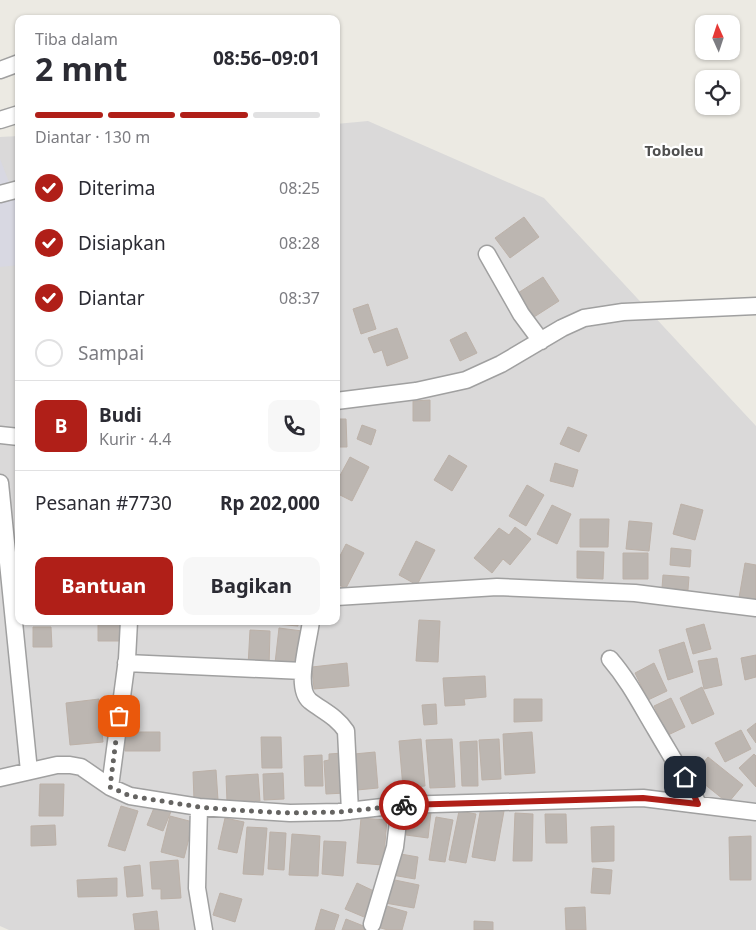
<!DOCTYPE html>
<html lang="id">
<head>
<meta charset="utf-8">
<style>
  body { margin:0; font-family:"Noto Sans",sans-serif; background:#f7f7f7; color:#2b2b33; height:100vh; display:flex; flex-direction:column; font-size:19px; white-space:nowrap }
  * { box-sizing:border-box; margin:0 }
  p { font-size:16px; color:#7c7c81 }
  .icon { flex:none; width:28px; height:28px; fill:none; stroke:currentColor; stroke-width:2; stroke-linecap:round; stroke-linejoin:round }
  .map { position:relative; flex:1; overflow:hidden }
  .sheet { position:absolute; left:15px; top:15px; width:325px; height:610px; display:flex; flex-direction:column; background:#fff; border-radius:10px; box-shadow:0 1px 4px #0004 }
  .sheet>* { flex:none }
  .needle { width:32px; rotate:357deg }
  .buttons { position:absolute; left:695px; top:15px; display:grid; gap:10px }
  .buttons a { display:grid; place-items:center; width:45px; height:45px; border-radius:10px; background:#fff; box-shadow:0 1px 4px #0004; font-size:25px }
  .pin { position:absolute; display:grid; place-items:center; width:42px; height:42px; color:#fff; margin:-21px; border-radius:10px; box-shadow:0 2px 8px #0006 }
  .courier { position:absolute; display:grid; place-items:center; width:50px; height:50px; margin:-25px; border:4px solid #b01f18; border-radius:50%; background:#fff; color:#222; box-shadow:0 1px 6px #0007 }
  .head em { font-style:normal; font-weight:700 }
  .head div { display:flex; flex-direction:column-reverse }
  .head { display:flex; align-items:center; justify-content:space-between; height:85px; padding:0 20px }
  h1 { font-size:32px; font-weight:700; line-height:38px }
  .bar { display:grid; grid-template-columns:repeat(4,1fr); gap:8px 5px; align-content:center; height:60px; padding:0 20px }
  .bar i { height:6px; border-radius:4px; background:#e1e1e2 }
  .bar .active { background:#b01f18 }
  .bar p { grid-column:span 4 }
  .line { display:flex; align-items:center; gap:12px; padding:0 20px; border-top:1px solid #e1e1e2 }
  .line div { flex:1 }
  .round { display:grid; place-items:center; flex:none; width:52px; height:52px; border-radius:10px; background:#f7f7f7 }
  ol { padding:0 20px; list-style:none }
  li { display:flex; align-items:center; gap:15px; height:55px }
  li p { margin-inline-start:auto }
  li .icon { padding:5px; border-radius:50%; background:#b01f18; color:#fff; stroke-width:4 }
  li:last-child { color:#7c7c81 }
  li i { width:28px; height:28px; border:2px solid #e1e1e2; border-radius:50% }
  .button { display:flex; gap:10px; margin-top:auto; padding:10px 20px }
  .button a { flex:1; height:58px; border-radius:10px; background:#b01f18; color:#fff; font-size:20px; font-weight:700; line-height:58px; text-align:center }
  .button a+a { background:#f7f7f7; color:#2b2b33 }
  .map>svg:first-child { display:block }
</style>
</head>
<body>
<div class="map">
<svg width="756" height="930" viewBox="0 0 756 930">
  <rect width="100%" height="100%" fill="#eceae3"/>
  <path fill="#dad9d9" d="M368,121L544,198L756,426V930H9L0,926V137L19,136V621H336V124Z"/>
  <path fill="#d8d8e2" d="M0,159L19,208V265L0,267Z"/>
  <path fill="#bcb6b1" stroke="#bcb1a8" d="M524,217L539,237L510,258L495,238Z
    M543,277L559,301L534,317L518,293Z
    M368,304L376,329L361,334L353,309Z
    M397,328L408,358L387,366L382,350L374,353L368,338Z
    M466,332L477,353L460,361L450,340Z
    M430,400V421H413V401Z
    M336,419H346L347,447H336Z
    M362,425L376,430L371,445L357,439Z
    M568,427L587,435L579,452L560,444Z
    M449,455L467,466L452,491L434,480Z
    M350,457L369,467L352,501L336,493V483Z
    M555,463L578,470L573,487L550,481Z
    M527,485L544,495L526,526L509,516Z
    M681,504L703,510L695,540L673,534Z
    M552,505L571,514L557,544L537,534Z
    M580,519H609L608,547H580Z
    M629,521L652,523L649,551L626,549Z
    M515,527L531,539L510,565L503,559L492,573L474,558L499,528L509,535Z
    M416,541L435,550L417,585L399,575Z
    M346,544L364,553L346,588L336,584V564Z
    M671,548L691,550L690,567L670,565Z
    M577,551L604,552L603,579L577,578Z
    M623,553H648V579H623Z
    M745,563L756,565V601L739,598Z
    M663,575L689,577L688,590L662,588Z
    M419,620L440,621L438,662L416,661Z
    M276,621H298V626L276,624Z
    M98,622H121V641H98Z
    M704,624L711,649L693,654L686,629Z
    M33,627H51L52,647H33Z
    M279,628L302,631L298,665L275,663Z
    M250,630L270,631L269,667L248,666Z
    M684,642L693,672L668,680L659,650Z
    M756,655V677L745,680L741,658Z
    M717,658L722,685L704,689L698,661Z
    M347,663L349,686L314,689L312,667Z
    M654,663L667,691L648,700L635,673Z
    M485,676L486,697L464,699L465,705L445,706L443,678Z
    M702,687L714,714L692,724L680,698Z
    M671,698L685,727L668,735L654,706Z
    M99,699L103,742L70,745L66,703Z
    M514,699H542V721L514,722Z
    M436,704L437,724L424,725L422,705Z
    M756,723V743L747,730Z
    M741,730L751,749L725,762L715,743Z
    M125,732H160V751H125Z
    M532,732L535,773L505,775L503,734Z
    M261,737H281L282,768H262Z
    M421,739L425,786L403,788L399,741Z
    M452,739L455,787L430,788L426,740Z
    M499,739L501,779L482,780L479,740Z
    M477,741L478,786H462L460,742Z
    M375,752L378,788L357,790L354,754Z
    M343,753L346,793L326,794L324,761L329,760V754Z
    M754,754L756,756V787L739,768Z
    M322,755L323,786H305L304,756Z
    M708,757L743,785L728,803L693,775Z
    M216,770L218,800L194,801L193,772Z
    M283,773L284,799L264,800L263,774Z
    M258,774L260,801L227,802L226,776Z
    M40,784H64L63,816H39Z
    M156,803L172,809L163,831L147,825Z
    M121,806L138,811L125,851L108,846Z
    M481,807L504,811L495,861L472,857Z
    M408,810L431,812L428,838L406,835Z
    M459,811L476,814L466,863L449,860Z
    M515,813L533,814L532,861H513Z
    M545,814H566L567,843H546Z
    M170,816L193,822L184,858L161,852Z
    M436,817L453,820L445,862L429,860Z
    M225,818L244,822L237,853L218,849Z
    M361,818L387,820L383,865L357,863Z
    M55,825L56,845L31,846V826Z
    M614,826V861L592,862L591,827Z
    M247,827L267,828L263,875L243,874Z
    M270,832L286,833L284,870L268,869Z
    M292,834L320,836L318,876L289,875Z
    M751,836V880H730L729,837Z
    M324,841L346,842L343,876L322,874Z
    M395,853L418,857L415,879L392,875Z
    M178,860L181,898L161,899V889H152L150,862Z
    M140,865L143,896L127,897L124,867Z
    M593,868L612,870L610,894L591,893Z
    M117,878V896L78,897L77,880Z
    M390,879L419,885L414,908L385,903Z
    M357,883L376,892L364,917L345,909Z
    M220,893L242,899L235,922L213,915Z
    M383,905L407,912L402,930H388L377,927Z
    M585,907L586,930H566L565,908Z
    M321,909L339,915L334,930H315Z
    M157,911L159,930H135L133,914Z
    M346,919L366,927L364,930H342Z
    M474,921L493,922V930H474Z"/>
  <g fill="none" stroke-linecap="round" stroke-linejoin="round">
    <defs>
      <path id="minor" d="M0,70L19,63
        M0,120L19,114
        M0,194L19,189
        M487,254L521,314L541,341
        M336,401L416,391L466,380L501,364L562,328L584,318L623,312L756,306
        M0,435L19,437
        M0,483L29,771
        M336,597L497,587L635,593L756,608
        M311,621C309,640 294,688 310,701C323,711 337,717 346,731L350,811
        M610,659C629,681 641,705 656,730C671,756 685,777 698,804
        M126,663L303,671
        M0,778L57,765H70L81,767L110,787L130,796L199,807L290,813L339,812L400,805L643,798L756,812
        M110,787L127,659L129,621
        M199,807L197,888L204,930
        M372,924L395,847L400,805"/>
    </defs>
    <use href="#minor" stroke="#a0a0a0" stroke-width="19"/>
    <use href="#minor" stroke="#fff" stroke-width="16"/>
  </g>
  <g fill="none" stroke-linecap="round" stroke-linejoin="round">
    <path stroke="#656462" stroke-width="5" stroke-dasharray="0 9" d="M119,716L110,787L130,796L199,807L232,810L290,813L340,812L404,805"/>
    <path stroke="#b01f18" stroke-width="6" d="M404,805L643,798L698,804L685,777"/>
  </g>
  <g text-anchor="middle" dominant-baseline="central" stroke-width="4.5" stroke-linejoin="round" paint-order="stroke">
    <g font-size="15" font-weight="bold" fill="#4f4f4f" stroke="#fff">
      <text x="674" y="150">Toboleu</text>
    </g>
  </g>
</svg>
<div class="buttons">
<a><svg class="needle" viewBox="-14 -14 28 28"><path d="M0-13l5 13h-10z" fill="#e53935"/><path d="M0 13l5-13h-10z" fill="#7c7c81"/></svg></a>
<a><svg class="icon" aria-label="locate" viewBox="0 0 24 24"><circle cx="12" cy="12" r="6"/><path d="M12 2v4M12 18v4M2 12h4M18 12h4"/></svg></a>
</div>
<div class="pin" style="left:119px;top:716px;background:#ea580c"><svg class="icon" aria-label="bag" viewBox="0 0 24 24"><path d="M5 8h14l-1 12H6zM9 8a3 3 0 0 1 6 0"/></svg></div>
<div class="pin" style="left:685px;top:777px;background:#1f2937"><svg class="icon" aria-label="home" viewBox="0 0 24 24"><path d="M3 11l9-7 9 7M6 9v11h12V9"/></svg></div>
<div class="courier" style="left:404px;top:805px"><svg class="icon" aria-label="bike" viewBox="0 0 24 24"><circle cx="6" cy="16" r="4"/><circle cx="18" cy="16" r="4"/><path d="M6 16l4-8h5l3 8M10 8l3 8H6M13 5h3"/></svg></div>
<section class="sheet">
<div class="head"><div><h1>2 mnt</h1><p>Tiba dalam</p></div><em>08:56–09:01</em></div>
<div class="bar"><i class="active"></i><i class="active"></i><i class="active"></i><i></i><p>Diantar · 130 m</p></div>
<ol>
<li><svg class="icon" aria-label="check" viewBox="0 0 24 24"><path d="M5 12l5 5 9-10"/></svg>Diterima<p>08:25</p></li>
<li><svg class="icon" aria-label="check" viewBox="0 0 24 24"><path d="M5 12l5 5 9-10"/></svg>Disiapkan<p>08:28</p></li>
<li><svg class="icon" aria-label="check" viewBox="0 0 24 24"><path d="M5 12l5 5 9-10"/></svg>Diantar<p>08:37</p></li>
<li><i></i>Sampai</li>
</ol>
<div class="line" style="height:90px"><b class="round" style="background:#b01f18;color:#fff">B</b><div><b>Budi</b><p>Kurir · 4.4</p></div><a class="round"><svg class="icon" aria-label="phone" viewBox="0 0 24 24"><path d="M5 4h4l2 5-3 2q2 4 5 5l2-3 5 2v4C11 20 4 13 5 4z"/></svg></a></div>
<div class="line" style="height:65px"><div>Pesanan #7730</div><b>Rp 202,000</b></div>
<div class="button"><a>Bantuan</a><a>Bagikan</a></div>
</section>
</div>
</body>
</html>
